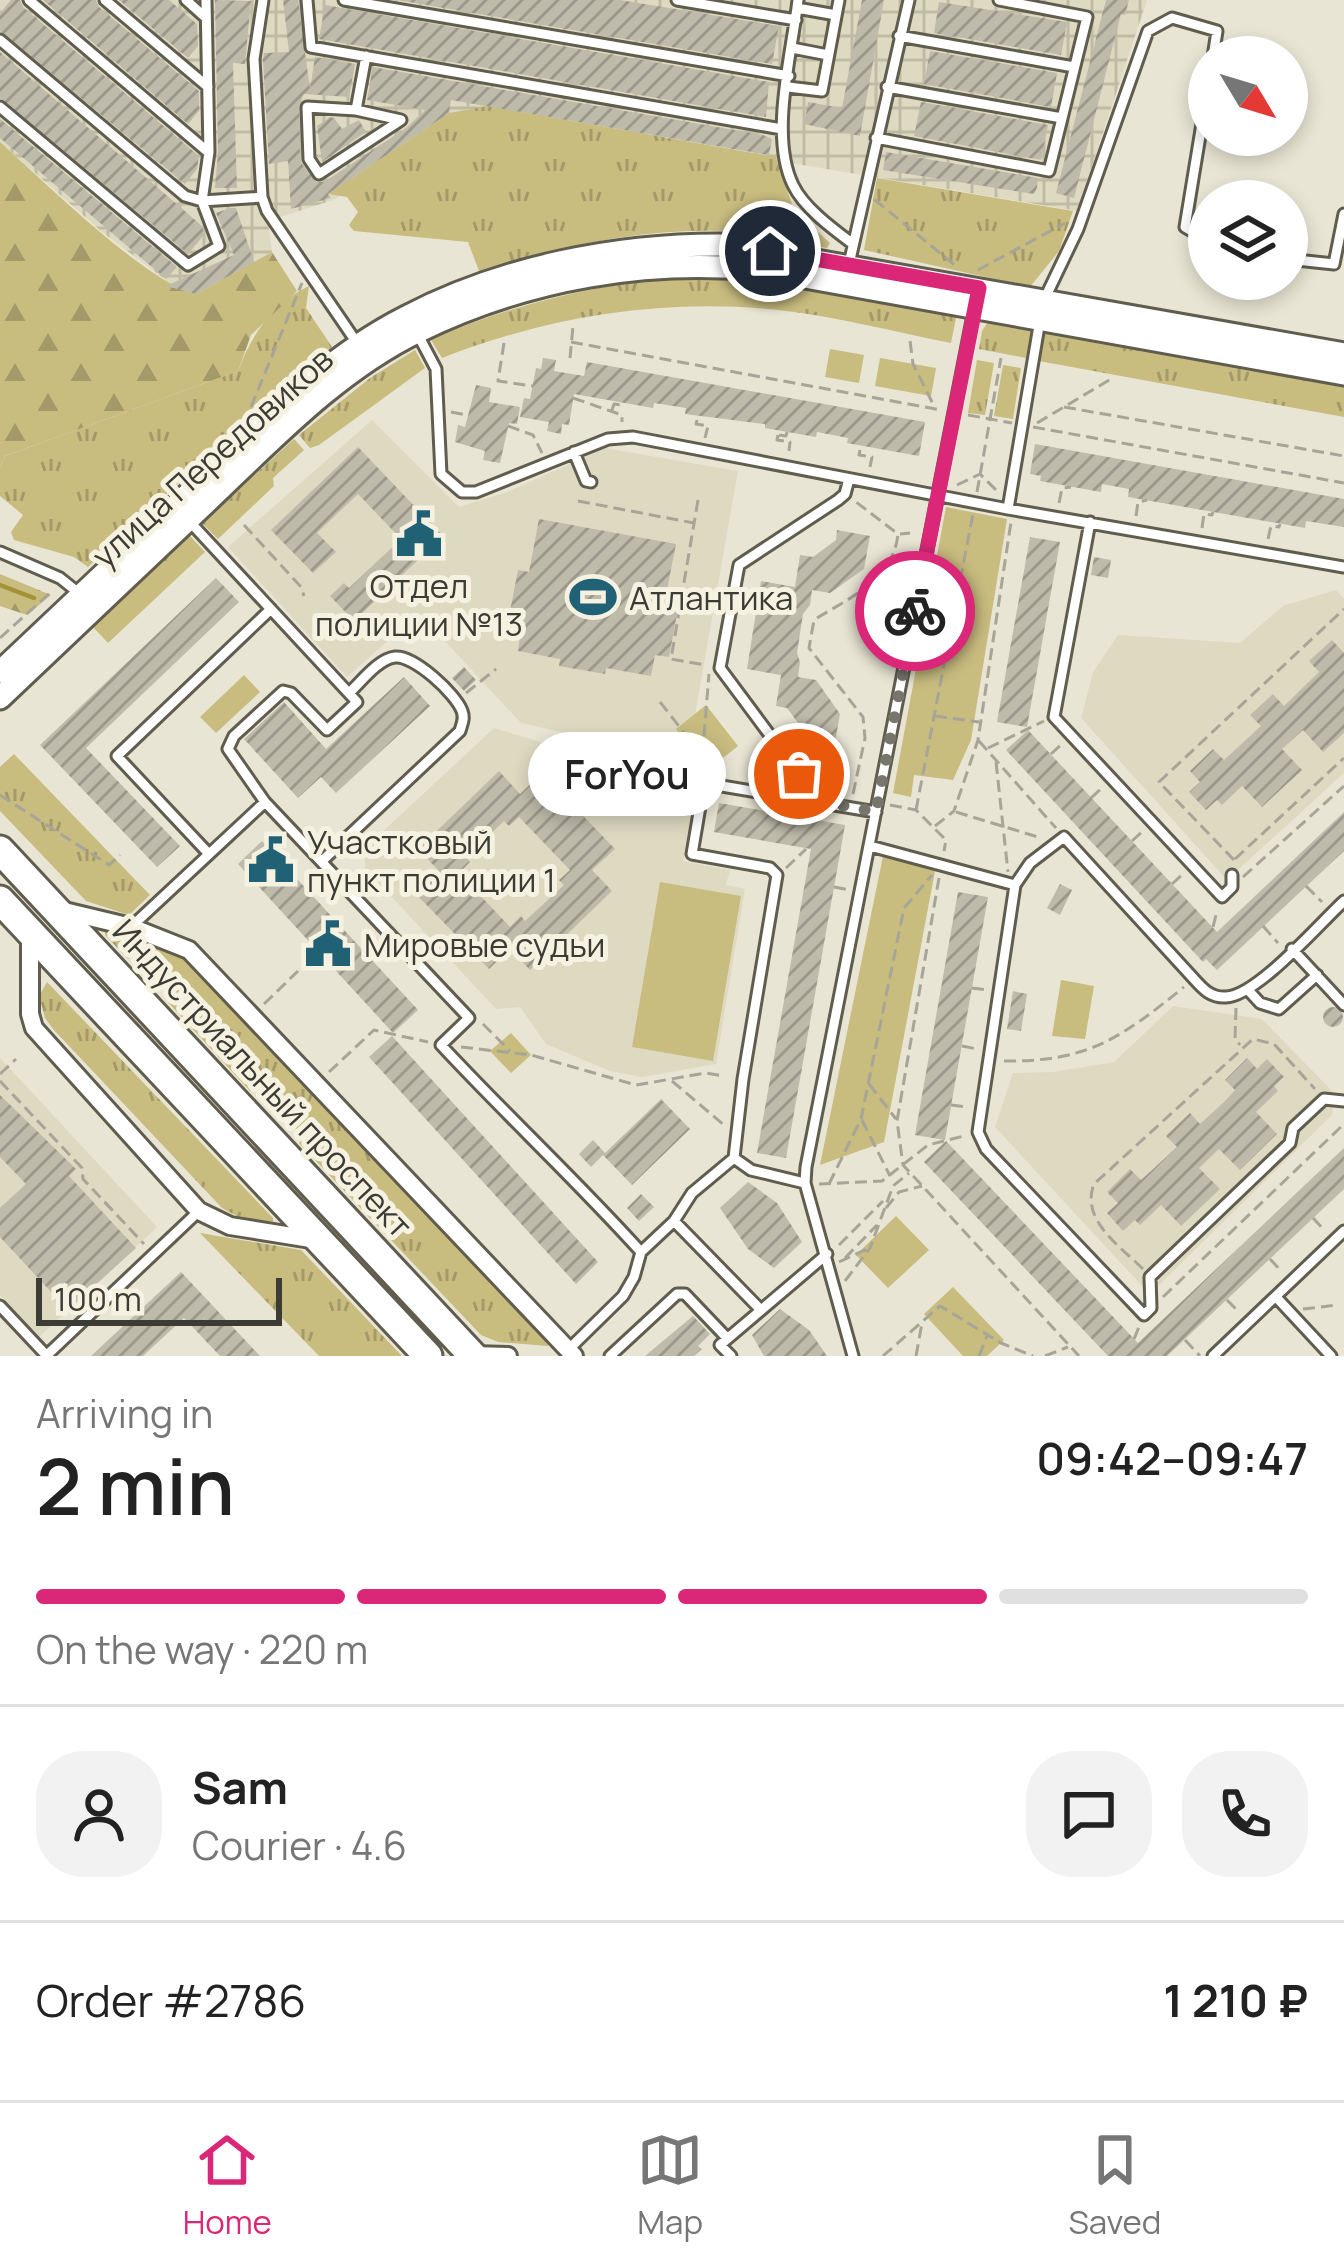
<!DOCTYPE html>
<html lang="en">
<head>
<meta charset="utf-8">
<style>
  body { margin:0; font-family:Manrope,sans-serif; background:#f2f2f2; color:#222; height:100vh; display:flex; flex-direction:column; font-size:45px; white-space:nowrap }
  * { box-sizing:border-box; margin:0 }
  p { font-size:39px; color:#767676 }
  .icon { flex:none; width:66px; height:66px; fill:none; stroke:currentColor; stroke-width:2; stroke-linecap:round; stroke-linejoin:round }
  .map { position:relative; height:1356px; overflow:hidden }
  .details { display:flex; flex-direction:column; background:#fff; flex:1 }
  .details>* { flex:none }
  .needle { width:78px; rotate:128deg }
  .fabs { position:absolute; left:1188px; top:36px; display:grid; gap:24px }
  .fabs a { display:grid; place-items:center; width:120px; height:120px; border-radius:50%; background:#fff; box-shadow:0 6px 18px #0003; font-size:60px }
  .scale { position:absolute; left:36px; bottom:30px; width:246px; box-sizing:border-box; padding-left:12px; border:6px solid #3c3b34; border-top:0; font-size:33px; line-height:42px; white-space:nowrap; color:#3c3b34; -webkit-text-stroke:9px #f5f2e1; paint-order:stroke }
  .pin { position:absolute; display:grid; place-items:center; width:102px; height:102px; color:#fff; margin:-51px; border:6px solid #fff; border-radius:50%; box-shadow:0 3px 12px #0007 }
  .courier { position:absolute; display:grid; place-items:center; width:120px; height:120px; margin:-60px; border:9px solid #db2777; border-radius:50%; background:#fff; color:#222; box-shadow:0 3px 15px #0007 }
  .bubble { position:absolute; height:84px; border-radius:42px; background:#fff; box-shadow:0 6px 18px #0003; font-size:39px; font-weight:600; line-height:84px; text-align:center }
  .head em { font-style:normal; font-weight:600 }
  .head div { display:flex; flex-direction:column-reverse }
  .head { display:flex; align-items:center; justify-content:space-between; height:204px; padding:0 36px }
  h1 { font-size:78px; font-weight:600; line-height:90px }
  .bar { display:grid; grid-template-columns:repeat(4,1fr); gap:18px 12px; align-content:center; height:144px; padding:0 36px }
  .bar i { height:15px; border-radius:9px; background:#e0e0e0 }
  .bar .active { background:#db2777 }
  .bar p { grid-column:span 4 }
  .line { display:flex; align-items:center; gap:30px; padding:0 36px; border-top:3px solid #e0e0e0 }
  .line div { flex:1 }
  .round { display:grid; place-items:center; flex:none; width:126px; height:126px; border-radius:48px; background:#f2f2f2 }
  .menu { display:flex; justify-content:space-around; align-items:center; height:168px; border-top:3px solid #e0e0e0; background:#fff; font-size:33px; color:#767676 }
  .menu a { display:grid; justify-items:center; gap:6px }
  .menu .active { color:#db2777 }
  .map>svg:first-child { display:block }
</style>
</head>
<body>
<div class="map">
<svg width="1344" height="1356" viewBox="0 0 1344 1356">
  <defs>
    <pattern id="industrial-grid" width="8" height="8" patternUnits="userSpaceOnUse" patternTransform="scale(3)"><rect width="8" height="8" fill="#dedac1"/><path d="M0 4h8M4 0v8" fill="none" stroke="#bfbca6"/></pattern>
    <pattern id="grass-tufts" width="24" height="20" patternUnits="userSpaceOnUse" patternTransform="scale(3)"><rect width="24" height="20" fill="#c8bc7f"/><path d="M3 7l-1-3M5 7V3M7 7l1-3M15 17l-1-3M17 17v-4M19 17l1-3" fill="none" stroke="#a49a69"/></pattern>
    <pattern id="forest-firs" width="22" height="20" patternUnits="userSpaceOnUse" patternTransform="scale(3)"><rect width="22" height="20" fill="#c8bc7f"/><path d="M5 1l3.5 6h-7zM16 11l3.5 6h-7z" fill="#a49a69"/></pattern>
    <pattern id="building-hatch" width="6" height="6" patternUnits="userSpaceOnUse" patternTransform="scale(3)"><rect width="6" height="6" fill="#bebbab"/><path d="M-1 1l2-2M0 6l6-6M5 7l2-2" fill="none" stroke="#9c998c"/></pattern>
  </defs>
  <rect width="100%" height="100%" fill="#e8e5d4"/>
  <path fill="#dedac1" d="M372,420L459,507L507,492L605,448L738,471L687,760L521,723L419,613L347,677L228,547Z
    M1336,590L1344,599V773L1227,880L1081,718L1093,672L1118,635L1240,643L1283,606Z
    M494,728L587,756L699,775L683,861L730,870L726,885L745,889L716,1064L642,1077L610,1071L546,1044L520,1007L496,1009L365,868V848Z
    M1173,1006L1262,1019L1335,1094L1332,1115L1156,1288H1144L995,1127L1013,1073L1053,1072L1114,1062Z
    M0,1058L157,1227L39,1337L0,1295Z"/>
  <path fill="url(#industrial-grid)" d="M0,0H1147L1077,211L468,109L404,158L333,200L268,221L272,252L196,294L179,290L102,232L0,142Z"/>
  <path fill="url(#grass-tufts)" d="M488,106L776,157L794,210L830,243L827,248C794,242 759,232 726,231C642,228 559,246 479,271L468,242L354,231L349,225L358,212L347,197L328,194L449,113Z
    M877,178L1073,211L1059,251L1030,287L864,250Z
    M689,275L735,276L957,313L951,343C894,332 836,316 778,310C663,298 549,316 442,358L431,340C513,303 600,284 689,275Z
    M309,286L306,308L332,347L280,388L88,567L74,557L14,540L11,532L23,515L0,496V467L5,456L238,371C251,336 273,302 309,286Z
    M990,319L1032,326L1026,358L979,349L982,331Z
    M1045,330L1344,384V417L1039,361Z
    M415,350L425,368L319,445L310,448L299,435L370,378Z
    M977,360L994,363L985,415L968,413Z
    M1003,365L1021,368L1013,419L994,416Z
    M294,439L304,450L273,478L274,486L218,539L202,523Z
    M189,535L205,552L108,643L92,626Z
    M14,754L150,895L129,915L86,901L0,811V767Z
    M110,928L171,951L193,966L548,1341V1346L498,1342L481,1335L299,1143L304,1137L255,1087L250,1091L164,998L169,993L134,955L128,959L105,935V929Z
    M47,982L273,1218V1222L240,1218L222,1208L53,1029L45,1018L39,996Z
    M200,1233L301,1250L402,1356H319Z"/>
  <path fill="url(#forest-firs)" d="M0,142C43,180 145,282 196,294L272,252L297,291L251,335L238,371L5,456L0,467Z
    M0,574L51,595L27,615L0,606Z"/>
  <path fill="#c8bc7f" d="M830,349L864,355L859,383L825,377Z
    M880,358L936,368L931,396L875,386Z
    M946,507L1007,519L971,740L953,780L914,775L911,797L893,793Z
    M244,675L260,692L216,733L200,717Z
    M706,705L738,746L708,770L676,729Z
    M883,856L935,871L884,1142L820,1165Z
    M660,882L741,896L713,1061L632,1047Z
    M1061,980L1094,986L1085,1039L1052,1036Z
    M511,1033L531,1055L511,1073L490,1051Z
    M896,1216L929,1250L888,1288L856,1255Z
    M953,1287L1004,1340L987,1356H963L924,1314Z"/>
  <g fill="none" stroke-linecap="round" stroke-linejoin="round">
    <path stroke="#a39237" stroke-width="4.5" d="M0,585L34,598"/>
  </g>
  <path fill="url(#building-hatch)" fill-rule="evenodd" d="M11,0H20L23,7L199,156L197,169L185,184L0,31V13Z
    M43,0H96L99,7L199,91V111L188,124Z
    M119,0H169L197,24L198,46L188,58Z
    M215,0L251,1L245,64L233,63L237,188H215L218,152Z
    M283,0H298L310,89L315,57L355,64L349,97L304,94L299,104L300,161L316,182H324L406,128L425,110L367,100L373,67L763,135L772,139L769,155L451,100L449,113L328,194L331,198L291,209L288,161L269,164L263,59L264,53L289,52Z
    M397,0H620L779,26L772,64Z
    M862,0H884L860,136L804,124L808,102L842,108Z
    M1106,0H1129L1125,15L1121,14L1074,198L1056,193Z
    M939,2L1067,22L1061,55L934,33Z
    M325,5L769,82L766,117L319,39Z
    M930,51L1057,73L1051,107L924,84Z
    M0,52L201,225L205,234L188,254L0,98Z
    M921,102L1048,125L1041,160L914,136Z
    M330,117L334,118L342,129L359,120L366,132L322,162L317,126Z
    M0,119L177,267L166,279L0,138Z
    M886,152L1038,178L1037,188L1034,194L883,170Z
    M230,208H236L254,262L196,294L166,286L234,255L216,213Z
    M543,358L556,360L554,371L584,376L587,362L925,422L919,456L847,443L848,438L817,432L816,437L765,428V424L685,414L686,408L654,403L653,408L574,394L569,425L562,424L561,434L547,431L549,422L520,417L524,398L530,399L536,368L541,369Z
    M476,385L491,388L489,402L520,407L517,424L509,423L500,463L483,460L485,451L455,442L458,425L465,427Z
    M1035,444L1344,499V527L1306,521L1305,528L1128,497L1129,489L1102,484L1101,492L1040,481L1041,476L1030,474Z
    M358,447L443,536L354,621L330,596L344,583L349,588L401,539L358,494L317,533L336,552L313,573L271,530Z
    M539,519L676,544L666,595L680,598L669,657L655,655L651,676L606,668L605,674L559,666L560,659L518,651L521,629L507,627L518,570L529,572Z
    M837,530L870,536L864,569L830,593L812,590L810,605L803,614L797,653L800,662L798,677L816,680L840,714L834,748L803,742L804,731L787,708L776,706L781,675L747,669L761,581L795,587L800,555L813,557L836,540Z
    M1030,537L1060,542L1027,727L997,722Z
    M1094,557L1111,560L1108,578L1091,575Z
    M216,578L239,602L86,748L180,846L157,867L40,745Z
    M1332,640L1344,653V733L1323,752L1303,730L1282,749L1302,770L1262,807L1242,786L1222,805L1217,800L1206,810L1189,792L1200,782L1190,771L1213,749L1224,760L1261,726L1250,715L1273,694L1284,706L1319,672L1309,661Z
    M464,667L476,680L464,691L452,678Z
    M404,677L430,706L336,793L321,777L298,798L244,739L284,702L326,749Z
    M1028,730L1217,932L1344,812V851L1217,970L1206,959L1203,962L1006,750Z
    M499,771L520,794L542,773L615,849L592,870L612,891L530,970L510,949L489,969L415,893L439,871L418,849ZM519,817L570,870L559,880L564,885L525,921L521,916L510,927L459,873L470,862L466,857L504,821L509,826Z
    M719,803L845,825L786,1158L757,1153L811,849L714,832Z
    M262,841L418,1010L393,1033L238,864Z
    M1060,884L1072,890L1060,915L1047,908Z
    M958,892L988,897L945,1140L915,1135Z
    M1013,991L1027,994L1021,1031L1007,1029Z
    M1323 1017a10 10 0 1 1 20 0a10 10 0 1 1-20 0Z
    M392,1036L598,1262L576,1284L369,1057Z
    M1247,1058L1257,1069L1267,1059L1284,1077L1274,1086L1278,1091L1256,1112L1277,1134L1240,1170L1219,1149L1199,1168L1220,1189L1181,1226L1161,1205L1140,1225L1135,1220L1123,1231L1107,1213L1118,1203L1107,1192L1130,1169L1141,1180L1151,1171L1177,1147L1166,1136L1190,1113L1200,1124L1224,1102L1235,1090L1225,1080Z
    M0,1095L76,1169L69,1176L136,1248L68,1310L0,1237V1208L26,1184L0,1157Z
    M661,1099L690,1129L632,1185L603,1155Z
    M593,1140L605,1153L591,1167L579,1154Z
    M946,1141L1138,1343L1344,1148V1189L1167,1356H1108L924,1162Z
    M748,1182L777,1203L802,1242L774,1268L748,1249L720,1208Z
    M641,1194L654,1207L639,1221L627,1208Z
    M181,1272L260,1356H220L184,1318L143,1356H91Z
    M780,1309L809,1330L827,1356H764L752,1335Z
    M693,1316L710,1334L698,1346L702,1349L694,1356H645Z"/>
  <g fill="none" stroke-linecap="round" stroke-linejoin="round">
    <defs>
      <path id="service" d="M29,0L208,152
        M105,0L208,87
        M186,0L206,18
        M263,0L254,59L262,197L267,211L357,343
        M307,0L311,47L782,129
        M344,0L789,76
        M677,0L796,20
        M798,0C792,53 769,136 793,185C804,208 833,229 853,244
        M797,8L836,15
        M899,36L1074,67
        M0,40L185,196L202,201L262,197
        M792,48L828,55
        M1209,81L1185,227L1209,241
        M788,87L822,91L839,0
        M887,87L1062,118
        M0,107L188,265L219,246L202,201L209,152L206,0
        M307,107L356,110L401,120L319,174L309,159Z
        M356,110L366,56
        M876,138L1049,171L1087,17L999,0
        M1287,259L1334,264L1344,214
        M849,264L909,0
        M1045,298L1078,229L1148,31L1172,18L1217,31L1213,57
        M416,331L436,369L441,474L462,492H476L608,439L633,437L1008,509L1344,567
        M574,452L586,481L591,482
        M1008,509L1040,320
        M190,522L357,702L327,730L291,693L283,691L234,736L228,749L265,802L469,1018L441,1045C507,1116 576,1180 641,1252
        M1090,522L1054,717L1222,897L1232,887V875
        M0,552L60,578L80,594
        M805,798L804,781L720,668L739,565L838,500L845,494L849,479
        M870,846L1015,885
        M209,854L117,756L271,609
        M322,861L460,731C462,723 465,719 462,711C456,694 414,655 395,657C378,659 361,682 349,693
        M1344,901C1319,924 1257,996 1226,997C1211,998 1203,989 1194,979L1064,837L1030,863L1015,885L978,1132L986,1149L1144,1315L1151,1308L1150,1277L1290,1143L1293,1128L1324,1099L1344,1101
        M131,927L265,802
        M1292,949L1344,1005
        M1248,990L1260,1003L1279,1009L1317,975
        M734,1158L743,1079L777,875L770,868L692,854L704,783L876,812
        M734,1158L751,1170L805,1183
        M674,1221L759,1308
        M1276,1297L1331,1356
        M0,1306L47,1356
        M568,1350L623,1296L634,1277L641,1252L674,1221L692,1193L734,1158
        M46,1356L199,1211
        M610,1356L677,1294H685L727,1338
        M731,1356L720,1345L827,1254
        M853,1356L805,1183L806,1167L974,310
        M1213,1356L1344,1231"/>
      <path id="minor" d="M60,910L131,927L189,950L574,1356
        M30,932V1014L34,1028L199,1211L230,1226L317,1240
        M472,1355L508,1356"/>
      <path id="tertiary" d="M0,672C67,609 133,546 200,483C264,422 327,357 406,317C502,267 617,244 725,245L1344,354
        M0,698C71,631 142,563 213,496C276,436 340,369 419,331C528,278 647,258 766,270L1344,374"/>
      <path id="primary" d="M0,850L473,1356
        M0,900L428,1356"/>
    </defs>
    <use href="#service" stroke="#605d4e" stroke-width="15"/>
    <use href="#minor" stroke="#605d4e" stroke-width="22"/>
    <use href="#tertiary" stroke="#605d4e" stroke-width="27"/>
    <use href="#primary" stroke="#605d4e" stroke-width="33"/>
    <path stroke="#a7a598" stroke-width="3" stroke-dasharray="12 6" stroke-linecap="butt" d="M875,200L956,266
      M978,270L1065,223
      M910,341L913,364L934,406
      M571,342L941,410
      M504,343L498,381L533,386
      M570,358L573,326
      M573,398L622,415V422
      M251,407L302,283
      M1064,407L1344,456
      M612,410L614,404L621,405L622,402
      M451,412L467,415
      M968,415L1012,423
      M697,420L696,424L708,426L705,438
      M1037,423L1111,379
      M508,426L533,435L542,453
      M1033,427L1344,483
      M778,435L777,440L790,442L789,451
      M779,435L786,436L787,432
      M860,450L859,455L872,457L870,467
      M957,485L980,474L998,492
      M977,492L1001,358
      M698,500L671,659L705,665
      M578,501L694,523
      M1059,503L1062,488L1071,487
      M1136,516L1138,502L1147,500
      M244,525L301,587L304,596
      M1202,528L1204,514L1212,515L1213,512
      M900,534L910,533
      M1268,539L1271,526L1279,527L1280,524
      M0,638L52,591
      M466,693L496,669
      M660,702L700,753
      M935,716L979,722
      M979,741L1056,828
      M988,748L1044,721
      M1051,754L1063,743
      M996,762L1008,872
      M701,772L709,674
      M853,794L865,738L863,717L809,648L814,620C850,597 893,581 898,534L856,502
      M0,795L109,865L120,855
      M1091,798L1103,787
      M890,805L916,810L946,840L944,851
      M916,810L973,514
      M956,812L1038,837
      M935,826L954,811L978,740L1011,522
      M1132,841L1144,830
      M1235,859L1344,758
      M1234,860L1159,782L1344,609
      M786,868L806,849
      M1243,877L1344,786
      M939,878L897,1121L903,1165L1079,1356
      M1172,884L1184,873
      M1306,886L1322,902
      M834,887L850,890
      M1263,926L1278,943
      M1213,927L1217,911
      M972,988L988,990
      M264,1004L298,971
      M1236,1008L1235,1039L1240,1045
      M483,1024L510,1051
      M962,1046L977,1049
      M461,1047L531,1055L636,1085L706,1073L723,1076
      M1004,1061C1088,1062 1121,1038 1184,987
      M329,1072L374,1030L428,1042
      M0,1074L16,1059
      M0,1081L82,1168L83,1179L144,1244
      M672,1081L724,1125
      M869,1084L896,1119
      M951,1105L967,1107
      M275,1112L303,1095
      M862,1120L890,1176
      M819,1184L882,1181L928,1145L964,1136
      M829,1184L861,1119L904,908L932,875
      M886,1208L899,1192L922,1186
      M1313,1218L1324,1230
      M839,1245L883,1201
      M845,1258L877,1225
      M1270,1259L1281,1271
      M839,1262L869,1248
      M1143,1269C1120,1246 1080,1220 1094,1184L1253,1039L1274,1044L1315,1089
      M845,1281L870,1248L893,1186L909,1173
      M1163,1297L1344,1124
      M1227,1300L1238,1311
      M1303,1309L1338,1305
      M1134,1339L1139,1327
      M1185,1340L1200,1356
      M883,1356L940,1306L1001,1343L1033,1356
      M916,1356L922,1323
      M979,1356L987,1336
      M1045,1356L1068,1347"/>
    <use href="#service" stroke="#fff" stroke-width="9"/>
    <use href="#minor" stroke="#fff" stroke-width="16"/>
    <use href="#tertiary" stroke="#fff" stroke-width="21"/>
    <use href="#primary" stroke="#fff" stroke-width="27"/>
  </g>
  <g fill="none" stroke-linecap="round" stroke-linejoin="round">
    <path stroke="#78766c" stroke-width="12" stroke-dasharray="0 21.6" d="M799,774L806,789L805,798L876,812L915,611"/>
    <path stroke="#db2777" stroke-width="15" d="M770,251L979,288L915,611"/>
  </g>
  <defs>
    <symbol id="civic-bare" viewBox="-9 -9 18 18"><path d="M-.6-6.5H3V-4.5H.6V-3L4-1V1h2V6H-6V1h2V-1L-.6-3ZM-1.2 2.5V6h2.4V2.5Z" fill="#206175" stroke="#f5f2e1" stroke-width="2.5" paint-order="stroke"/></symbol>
    <symbol id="stadium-bare" viewBox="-9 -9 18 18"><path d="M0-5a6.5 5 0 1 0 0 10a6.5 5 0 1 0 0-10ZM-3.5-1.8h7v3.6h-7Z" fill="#206175" stroke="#f5f2e1" stroke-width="2.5" paint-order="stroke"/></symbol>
  </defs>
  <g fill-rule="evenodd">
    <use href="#civic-bare" x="386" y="501" width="66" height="66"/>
    <use href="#stadium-bare" x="560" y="564" width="66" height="66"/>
    <use href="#civic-bare" x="238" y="827" width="66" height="66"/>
    <use href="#civic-bare" x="295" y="911" width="66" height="66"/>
  </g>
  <g text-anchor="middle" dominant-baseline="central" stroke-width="10" stroke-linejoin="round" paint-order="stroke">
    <g font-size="33" fill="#3c3b34" stroke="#f5f2e1">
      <text transform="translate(212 457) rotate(-42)">улица Передовиков</text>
      <text transform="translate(263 1078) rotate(47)">Индустриальный проспект</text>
    </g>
    <g font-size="33" fill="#3c3b34" stroke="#f5f2e1" text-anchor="start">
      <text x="419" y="585" text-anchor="middle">Отдел<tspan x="419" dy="38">полиции №13</tspan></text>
      <text x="629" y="597">Атлантика</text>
      <text x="307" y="841">Участковый<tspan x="307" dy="38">пункт полиции 1</tspan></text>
      <text x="364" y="944">Мировые судьи</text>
    </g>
  </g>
</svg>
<div class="fabs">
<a><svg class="needle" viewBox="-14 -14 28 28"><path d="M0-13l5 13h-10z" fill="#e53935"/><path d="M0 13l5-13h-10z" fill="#767676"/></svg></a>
<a><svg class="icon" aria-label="layers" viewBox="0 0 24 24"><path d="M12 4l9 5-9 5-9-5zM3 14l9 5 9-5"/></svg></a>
</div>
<div class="scale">100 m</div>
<div class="pin" style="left:799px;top:774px;background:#ea580c"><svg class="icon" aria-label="bag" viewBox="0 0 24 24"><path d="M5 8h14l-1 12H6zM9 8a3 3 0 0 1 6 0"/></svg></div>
<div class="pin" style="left:770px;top:251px;background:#1f2937"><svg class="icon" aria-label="home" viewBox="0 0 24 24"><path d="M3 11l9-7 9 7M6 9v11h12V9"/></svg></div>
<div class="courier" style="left:915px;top:611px"><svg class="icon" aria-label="bike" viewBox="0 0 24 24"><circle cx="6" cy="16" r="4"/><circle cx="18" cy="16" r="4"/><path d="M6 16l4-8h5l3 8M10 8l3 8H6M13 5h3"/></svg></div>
<div class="bubble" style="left:528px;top:732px;width:198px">ForYou</div>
</div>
<section class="details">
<div class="head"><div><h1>2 min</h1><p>Arriving in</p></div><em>09:42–09:47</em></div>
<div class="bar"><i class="active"></i><i class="active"></i><i class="active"></i><i></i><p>On the way · 220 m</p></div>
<div class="line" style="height:216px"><a class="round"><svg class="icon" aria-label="person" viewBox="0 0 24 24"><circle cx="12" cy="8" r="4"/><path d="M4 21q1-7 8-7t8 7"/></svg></a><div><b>Sam</b><p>Courier · 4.6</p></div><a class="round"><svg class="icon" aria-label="chat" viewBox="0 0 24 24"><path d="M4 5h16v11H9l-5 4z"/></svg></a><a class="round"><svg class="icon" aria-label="phone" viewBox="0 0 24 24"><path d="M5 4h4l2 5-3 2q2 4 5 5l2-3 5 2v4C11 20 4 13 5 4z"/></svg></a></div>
<div class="line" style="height:156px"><div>Order #2786</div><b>1 210 ₽</b></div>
</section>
<nav class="menu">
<a class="active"><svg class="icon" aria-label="home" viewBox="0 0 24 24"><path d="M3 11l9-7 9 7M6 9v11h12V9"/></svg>Home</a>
<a><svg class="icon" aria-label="map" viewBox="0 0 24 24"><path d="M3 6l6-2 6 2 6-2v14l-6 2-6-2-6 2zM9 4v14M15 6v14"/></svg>Map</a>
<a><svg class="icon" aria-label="saved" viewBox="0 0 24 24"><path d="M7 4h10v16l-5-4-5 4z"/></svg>Saved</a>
</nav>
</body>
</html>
